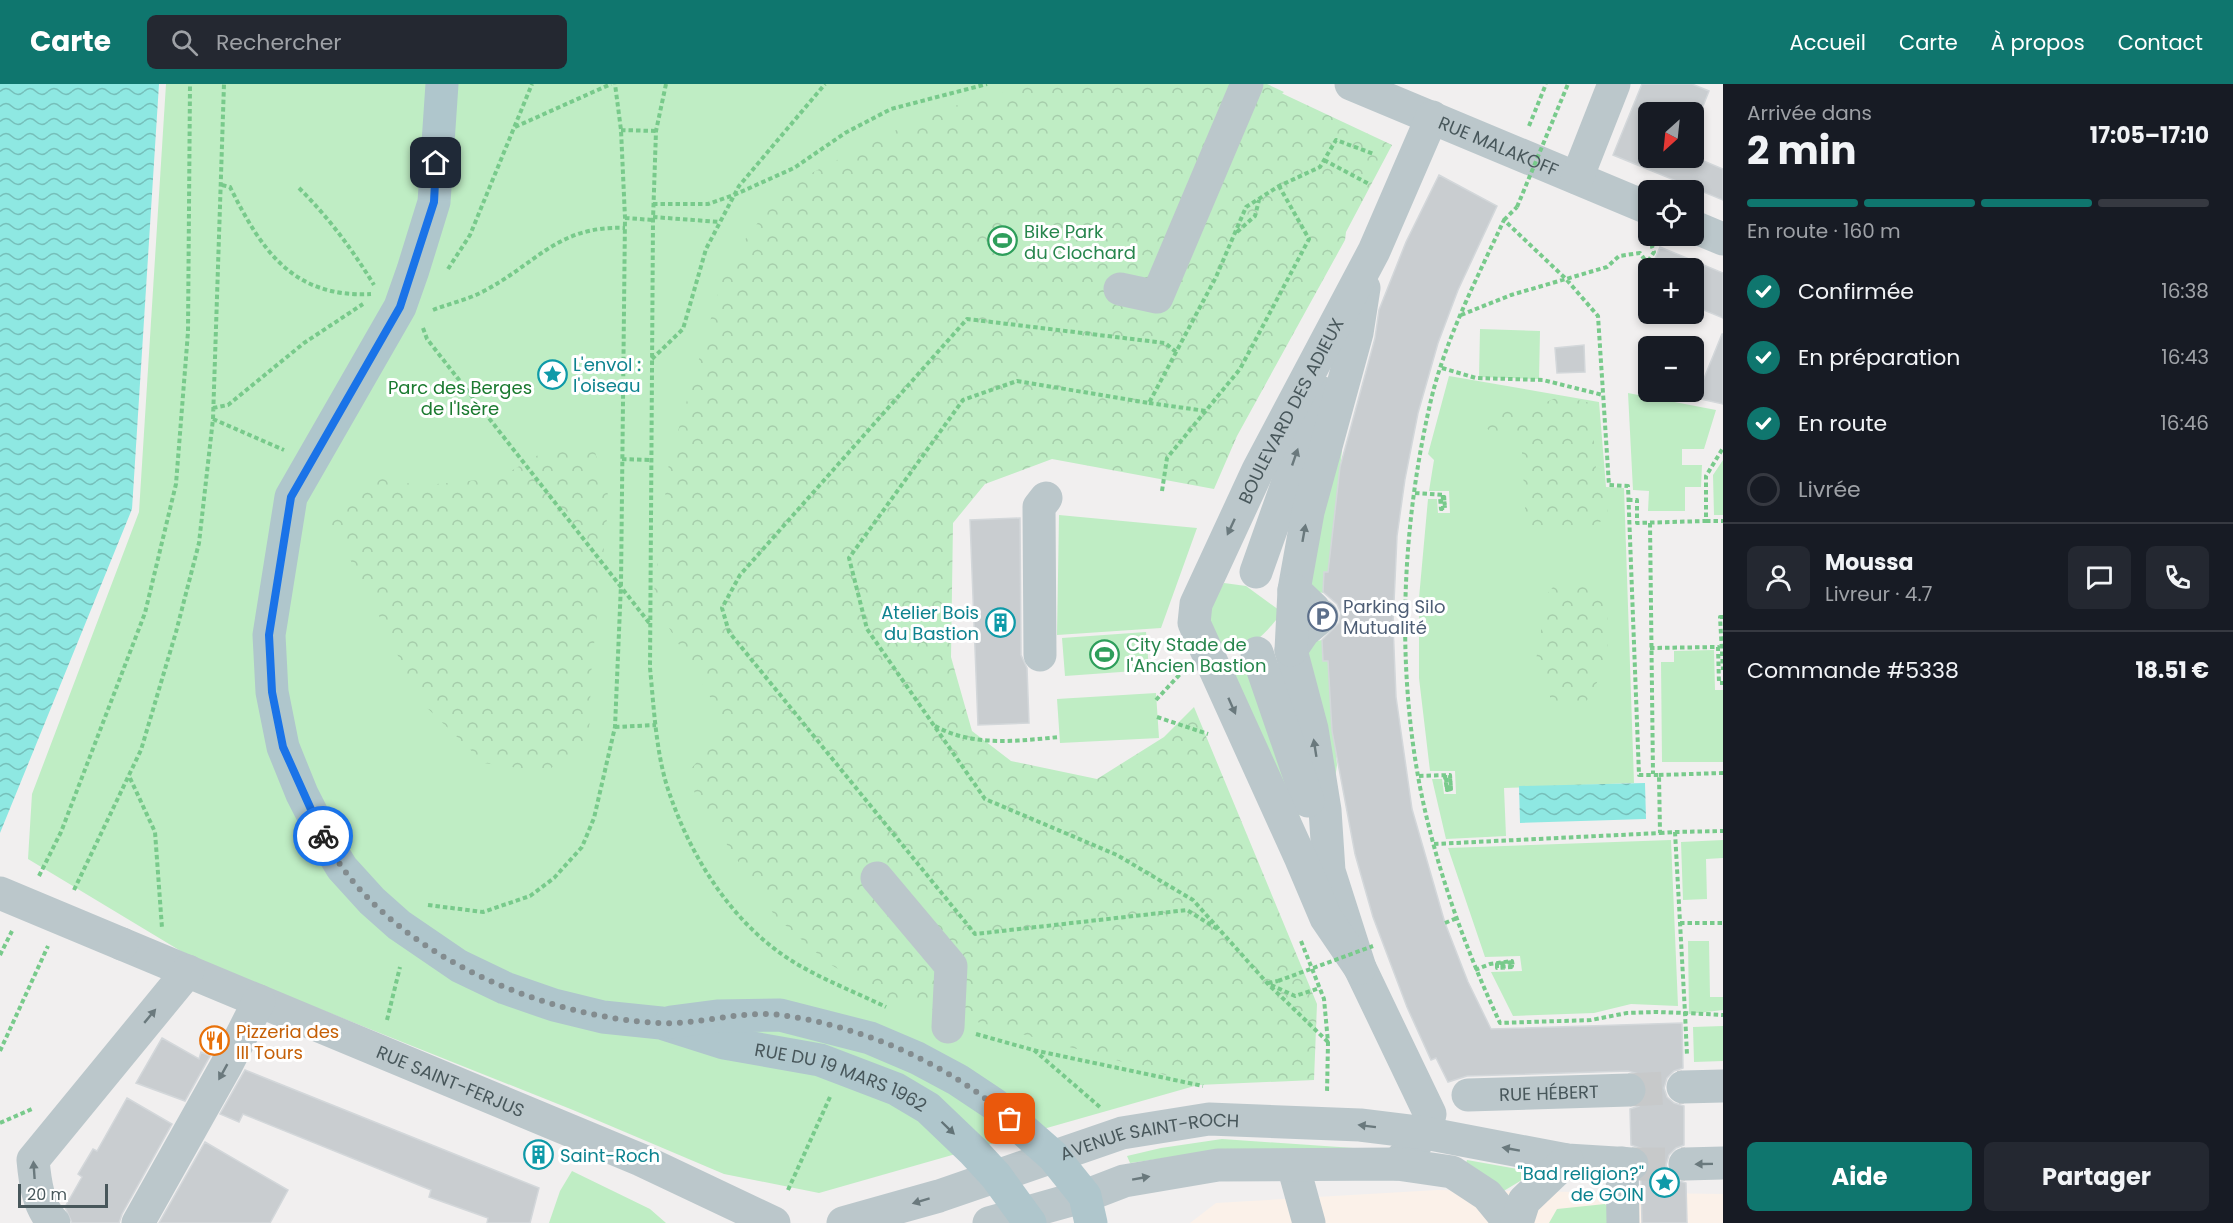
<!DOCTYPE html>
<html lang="fr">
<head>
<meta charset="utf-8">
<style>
  body { margin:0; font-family:Poppins,sans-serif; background:#242831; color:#f1f3f6; height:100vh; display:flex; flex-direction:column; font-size:22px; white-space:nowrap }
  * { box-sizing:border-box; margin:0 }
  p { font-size:20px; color:#9ea1a6 }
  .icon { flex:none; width:33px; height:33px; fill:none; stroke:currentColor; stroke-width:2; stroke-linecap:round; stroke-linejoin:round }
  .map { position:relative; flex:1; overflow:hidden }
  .drawer { display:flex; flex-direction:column; background:#171b24; width:510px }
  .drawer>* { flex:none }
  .needle { width:39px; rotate:207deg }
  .tools { position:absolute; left:1638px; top:18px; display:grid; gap:12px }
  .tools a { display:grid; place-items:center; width:66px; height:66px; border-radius:9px; background:#171b24; box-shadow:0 3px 9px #0003; font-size:30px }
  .scale { position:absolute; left:18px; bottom:15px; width:90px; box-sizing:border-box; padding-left:6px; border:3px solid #48575b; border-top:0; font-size:16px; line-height:21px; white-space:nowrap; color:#48575b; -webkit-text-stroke:4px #fff; paint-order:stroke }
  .pin { position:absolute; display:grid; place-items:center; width:51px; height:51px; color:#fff; margin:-26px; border-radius:12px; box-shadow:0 3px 9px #0006 }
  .courier { position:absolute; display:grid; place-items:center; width:60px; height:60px; margin:-30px; border:4px solid #1a73e8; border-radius:50%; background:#fff; color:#222; box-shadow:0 2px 8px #0007 }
  .head em { font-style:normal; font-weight:700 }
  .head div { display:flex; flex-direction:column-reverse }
  .head { display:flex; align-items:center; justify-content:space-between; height:102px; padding:0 24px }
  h1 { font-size:39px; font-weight:700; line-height:45px }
  .bar { display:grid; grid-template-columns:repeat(4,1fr); gap:9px 6px; align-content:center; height:72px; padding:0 24px }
  .bar i { height:8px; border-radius:4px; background:#363941 }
  .bar .on { background:#0f766e }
  .bar p { grid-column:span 4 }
  .line { display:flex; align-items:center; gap:15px; padding:0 24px; border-top:2px solid #363941 }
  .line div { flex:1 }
  .round { display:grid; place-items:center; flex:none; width:63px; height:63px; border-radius:9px; background:#242831 }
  ol { padding:0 24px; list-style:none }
  li { display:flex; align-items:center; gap:18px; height:66px }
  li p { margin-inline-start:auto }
  li .icon { padding:6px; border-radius:50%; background:#0f766e; color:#fff; stroke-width:4 }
  li:last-child { color:#9ea1a6 }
  li i { width:33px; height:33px; border:3px solid #363941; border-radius:50% }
  .cta { display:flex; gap:12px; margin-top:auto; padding:12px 24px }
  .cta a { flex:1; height:69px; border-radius:9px; background:#0f766e; color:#fff; font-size:24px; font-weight:700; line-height:69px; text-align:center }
  .cta a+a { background:#242831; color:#f1f3f6 }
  header { display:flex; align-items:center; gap:36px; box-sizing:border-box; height:84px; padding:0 30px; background:#0f766e; color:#fff }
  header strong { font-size:28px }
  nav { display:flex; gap:33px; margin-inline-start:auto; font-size:21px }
  .search { width:420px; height:54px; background:#242831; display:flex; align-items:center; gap:15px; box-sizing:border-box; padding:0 21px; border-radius:9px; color:#9ea1a6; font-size:22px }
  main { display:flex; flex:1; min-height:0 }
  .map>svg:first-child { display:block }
</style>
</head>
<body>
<header>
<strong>Carte</strong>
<div class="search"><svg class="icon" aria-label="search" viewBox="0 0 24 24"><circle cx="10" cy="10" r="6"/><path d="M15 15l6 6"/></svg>Rechercher</div>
<nav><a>Accueil</a><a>Carte</a><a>À propos</a><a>Contact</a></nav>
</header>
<main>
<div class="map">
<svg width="1723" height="1139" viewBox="0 0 1723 1139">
  <defs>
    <pattern id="forest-crowns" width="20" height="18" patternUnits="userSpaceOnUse" patternTransform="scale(1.5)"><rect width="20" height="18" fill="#bfedc4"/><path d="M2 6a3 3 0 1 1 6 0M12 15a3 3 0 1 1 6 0" fill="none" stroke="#a6cdab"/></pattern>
    <pattern id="water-waves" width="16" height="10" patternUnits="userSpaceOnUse" patternTransform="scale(1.5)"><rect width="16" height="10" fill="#8ee8e2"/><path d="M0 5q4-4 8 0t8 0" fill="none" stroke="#76bfba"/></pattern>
  </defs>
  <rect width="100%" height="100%" fill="#f1efef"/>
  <path fill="#fbf1e9" d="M1437,1106L1723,1110V1139H1190L1216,1119Z"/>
  <path fill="#bfedc4" d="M166,0H1267L1284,8L692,523L1246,992L1198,1001L819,1109L724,1090L573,1026L194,875L28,775L32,710L139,428Z
    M1480,245L1540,247L1539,295L1479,293Z
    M1449,292L1599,318L1606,403L1624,404L1634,699L1504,704L1506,752L1446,755L1432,695H1442L1444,710H1456L1455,687H1430L1419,594V514L1428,415H1437L1438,429H1450L1449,407H1429L1434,376L1428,370Z
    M1628,309L1716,326L1704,365H1682V381H1702L1701,403H1685V427H1648L1649,407L1633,406Z
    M1339,352L1342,367L1328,488H1324L1323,509L1312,506L1305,497Z
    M1723,376V431H1714L1713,391Z
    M1059,431L1197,444L1161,544L1057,551Z
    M1224,499L1246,502L1279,526L1280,531C1261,555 1243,576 1213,556L1207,528Z
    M1146,548L1149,586L1065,592L1062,554Z
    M1322,556L1323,577H1328L1337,681L1334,701L1301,571L1311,558Z
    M1714,566L1715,606H1723V678H1662L1661,578H1674V567Z
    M1221,584L1248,586L1327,810Z
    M1156,609L1159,654L1060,659L1057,615Z
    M1671,756L1678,922L1631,920L1594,929L1513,932L1491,888L1522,887L1520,872L1485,873L1448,764Z
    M1723,756V774L1706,775L1707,815L1683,816L1681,758Z
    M1688,857H1709L1710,913H1723V926L1689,930Z
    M1723,942V977L1694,978L1693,943Z
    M1222,1055L1383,1066L1179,1072L1130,1079L1127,1072L1161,1064Z
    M1467,1076L1529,1087L1530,1091L1502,1108L1466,1079Z
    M572,1087L650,1125L666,1139H549L560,1107Z
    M1605,1120L1608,1123L1609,1139H1549L1557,1125Z"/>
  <path fill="url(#forest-crowns)" d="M1036,0H1262L1392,61L1346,148L1345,156L1237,352L1214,405L1052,375L985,400L953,439L951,573L972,647L1011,677L1097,695L1164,653L1194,623L1317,920L1314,996L1198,1001L1106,973L885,913L828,879L775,832L697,716L688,688L728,643L653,517L669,378L727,179L786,102L932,28Z
    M1559,312L1591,319L1596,385L1606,413L1608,432L1593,443L1574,450L1553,447L1536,452L1526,441L1522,368L1513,355L1491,348L1482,340L1484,326L1494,320C1518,323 1537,325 1559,312Z
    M545,367L595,368L609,414L591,590L589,655L546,688L484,679L419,616L361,494L324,432L373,387L416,402L499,394Z
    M1579,495L1604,508C1612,556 1610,582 1583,623H1566L1550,617V608L1536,576L1547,510L1559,496Z"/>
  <path fill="url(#water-waves)" d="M0,0H159L132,425L0,749Z
    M1645,699L1646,735L1520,739L1519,702Z"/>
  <path fill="#c9cdd0" stroke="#d3d7da" stroke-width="1.5" d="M1642,0H1692L1709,7L1694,45V28H1648V74L1694,73L1723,85V116L1613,71Z
    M1439,91L1497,122L1458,206L1438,259L1418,329L1405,395L1397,452L1393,540L1396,613L1412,725L1445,839L1468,898L1491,945L1682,939L1683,984L1674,987L1667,994L1664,1004L1667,1013L1674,1019L1684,1022V1061L1676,1064L1669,1071L1666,1081L1669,1090L1676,1096L1686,1099L1687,1139H1642L1641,1096L1648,1090L1651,1081L1649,1072L1643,1065L1631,1061L1630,1025L1639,1022L1645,1015L1648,1006L1645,997L1638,990L1628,987L1467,992L1448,998L1436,974L1431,976L1407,923L1373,833L1355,770L1332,647L1328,577H1323L1322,556L1339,539L1341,529L1337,520L1323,508L1324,488H1328L1340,383L1375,254L1379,226L1406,158Z
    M1660,163L1723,189V234L1694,222V184H1651Z
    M1722,250H1723V320L1696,314Z
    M1584,261L1585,288L1557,289L1555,264Z
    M1020,434L1021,571L1027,584L1029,639L978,641L970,436Z
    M162,954L199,975L201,968L210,972L185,1017L136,999Z
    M245,986L539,1104L530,1139H487L488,1134L429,1113L431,1106L243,1030L239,1038L220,1030Z
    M127,1014L172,1040L122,1130L119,1139H72L65,1123L82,1093L78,1090L93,1065L97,1067Z
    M205,1058L288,1106L270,1139H159Z"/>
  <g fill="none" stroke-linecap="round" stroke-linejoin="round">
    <path stroke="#c7c9ca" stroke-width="33" stroke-dasharray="33 16" stroke-linecap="butt" d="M1629,1006L1683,1003
      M1632,1080H1685"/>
    <path stroke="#78ca8b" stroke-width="4" stroke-dasharray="4.5 3" stroke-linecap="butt" d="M666,0L656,47L653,136L650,584C654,624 656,673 670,711C692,775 733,840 792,877C821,895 855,908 886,923
      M1529,42L1546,0
      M515,43L611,0
      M621,46L656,47
      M1324,76L1369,100
      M222,101L230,103C262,167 293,214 371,210
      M299,104C329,134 352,165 374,201
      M653,120H708L734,111L794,84L845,49L891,25L987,0
      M653,133L720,138
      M625,134L653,136
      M1504,136L1517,123
      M1237,148L1255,132L1259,116
      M448,185L470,151L532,0
      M433,226C448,220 466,216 480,209C535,182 556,141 625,144
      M1461,231L1511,211L1607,183L1619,172L1640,169L1645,176H1649L1654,168L1652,163L1655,155
      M423,244L427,255L650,540
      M1176,268L1165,259L967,235L740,491L722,524L729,548L975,850L1187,826L1219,846
      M652,275L683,245L706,165L739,102L825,0
      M1442,284L1476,294L1543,296L1603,311
      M1149,319L1206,327
      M213,324L228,321L304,259L363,220
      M213,335L284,366
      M622,375L651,376
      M1162,407L1167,374L1240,285L1309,155L1279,102
      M1415,409L1444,411L1445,425H1441L1440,413H1444L1445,424H1441V414
      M1628,416H1637V439L1706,437V392L1723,364
      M1706,437H1723
      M1650,439L1653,690
      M1723,533H1720L1723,586
      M1650,564L1718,563L1719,599H1723
      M1156,616L1182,588
      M1157,633L1208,650
      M935,642C973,663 1018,657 1059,653
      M615,643L656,641
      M1659,691L1723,689
      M1419,692L1450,691L1451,705L1447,706L1445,693H1450L1451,705H1447L1446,694
      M130,694L155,748L162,844
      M1675,748L1723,747
      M1660,749L1675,748L1685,929L1723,931
      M1434,760L1660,749L1659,691H1639L1628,402L1609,401L1598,232L1566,195L1504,136C1478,192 1445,256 1431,316C1402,440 1396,578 1420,703C1436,784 1465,864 1500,939L1591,936L1627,929L1657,928L1685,929L1687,971
      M39,792L61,748L145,529L176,400L188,248L190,0
      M74,806L141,666L176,548L199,459L213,335L224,0
      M428,821L483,828L530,812L554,794L582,763L594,734L615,643L621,500L625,134L621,46L615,0
      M1445,839L1457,834
      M1680,839H1723
      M1301,857L1324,915L1328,958L1327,1009
      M0,871L12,847
      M1475,886L1490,880L1512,877L1513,883L1497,884V880L1512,878V882L1499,883
      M1268,899L1278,897
      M1271,901L1295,912L1320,904
      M387,936L400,883
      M976,950L1033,966L1203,1002
      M1328,958L1268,900L1193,816L1117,771L985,715L867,545L849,474L963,316L1017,297L1149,319L1216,193L1246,123L1279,102L1320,83L1336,56L1374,70
      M1034,966L1101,1024
      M0,967L48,862
      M0,1039L32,1025
      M788,1106L830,1013"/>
    <g stroke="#bbc7cb" stroke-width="33">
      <path id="s1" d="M1351,0L1648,124"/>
      <path d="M1577,94L1614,0"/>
      <path d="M1694,143L1723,155"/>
      <path d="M1120,205L1157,213L1247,0"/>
      <path d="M1256,488L1320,308"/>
      <path d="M1314,525L1294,506L1308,428L1357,249L1364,204"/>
      <path d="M1322,532L1304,547L1291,566L1312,645L1325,726L1329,787L1360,884L1430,1030L1425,1049L1397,1080"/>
      <path d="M1257,569L1308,717"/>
      <path d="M1040,571L1039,423L1046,414"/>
      <path d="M877,794L951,882L948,943"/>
      <path id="s2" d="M122,860L641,1076L774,1139"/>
      <path id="s3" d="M1360,884L1326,834L1301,775L1194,539L1196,520L1258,386L1374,167L1432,33"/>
      <path d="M1683,1003L1723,1002"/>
      <path id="s4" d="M1468,1011L1629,1006"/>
      <path d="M1622,1079L1623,1139"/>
      <path d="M1685,1080L1723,1079"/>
      <path d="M1293,1081L1309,1139"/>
      <path d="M54,1139C38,1123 35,1098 33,1076L188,887"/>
      <path d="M138,1139L226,982L259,917"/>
      <path id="s5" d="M843,1139L939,1112L1122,1049L1209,1035L1360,1041L1425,1049L1567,1076L1632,1080"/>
      <path d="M989,1139L1085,1112L1124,1097L1218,1081L1397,1080L1452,1088L1487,1111L1510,1139"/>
      <path d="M1517,1139L1524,1117L1567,1076"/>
    </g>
    <g stroke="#afc6cc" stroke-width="33">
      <path id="s6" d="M442,0L434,118L413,186L400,223L291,413L269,551L272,608L283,663L302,710L328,761L342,784L372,817L399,841L459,882L505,904L554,921L603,933L661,939L724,959L820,976L896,1005L928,1024L973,1067L996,1092L1030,1139"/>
      <path d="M671,938L717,932L780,931L870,954L917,974L958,996L994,1020L1053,1072L1085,1112L1091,1139"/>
    </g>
    <path stroke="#78ca8b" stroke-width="4" stroke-dasharray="4.5 3" stroke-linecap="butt" d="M1517,123L1568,0
      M1278,897L1373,862"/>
    <path stroke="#bbc7cb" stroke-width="33" d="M1291,566L1294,506
      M0,809L122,860"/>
  </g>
  <defs><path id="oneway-solid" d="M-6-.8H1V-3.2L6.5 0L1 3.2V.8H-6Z" transform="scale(1.5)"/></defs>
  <g fill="#6a797d">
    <use href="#oneway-solid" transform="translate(1295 373) rotate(-71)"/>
    <use href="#oneway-solid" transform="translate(1231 443) rotate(115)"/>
    <use href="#oneway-solid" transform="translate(1304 449) rotate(-80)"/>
    <use href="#oneway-solid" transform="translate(1232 622) rotate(66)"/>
    <use href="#oneway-solid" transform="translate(1315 664) rotate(-99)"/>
    <use href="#oneway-solid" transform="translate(150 932) rotate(-50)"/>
    <use href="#oneway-solid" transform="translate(223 988) rotate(119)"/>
    <use href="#oneway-solid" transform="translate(1367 1042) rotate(-173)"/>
    <use href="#oneway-solid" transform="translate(1511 1065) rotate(-170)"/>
    <use href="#oneway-solid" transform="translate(1704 1080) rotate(179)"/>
    <use href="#oneway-solid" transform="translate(34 1086) rotate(-94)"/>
    <use href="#oneway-solid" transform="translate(1141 1094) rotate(-10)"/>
    <use href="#oneway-solid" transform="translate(921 1117) rotate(163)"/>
  </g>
  <use fill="#627377" href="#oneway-solid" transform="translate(948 1044) rotate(44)"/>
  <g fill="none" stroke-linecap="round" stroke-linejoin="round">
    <path stroke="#838c8f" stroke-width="6" stroke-dasharray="0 10.8" d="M323,752C380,865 538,933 659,939C699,941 740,926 781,931C861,942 950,980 1010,1035"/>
    <path stroke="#1a73e8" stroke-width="8" d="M323,752L283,663L272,608L269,551L291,413L400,223L434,118L436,79"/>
  </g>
  <defs>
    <symbol id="stadium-ring" viewBox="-11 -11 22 22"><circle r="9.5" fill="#fff" stroke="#2e9e5b" stroke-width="1.5"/><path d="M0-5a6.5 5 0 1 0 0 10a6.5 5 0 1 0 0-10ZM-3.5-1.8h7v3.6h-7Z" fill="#2e9e5b"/></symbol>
    <symbol id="sight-ring" viewBox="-11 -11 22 22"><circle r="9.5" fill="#fff" stroke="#0f9aa8" stroke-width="1.5"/><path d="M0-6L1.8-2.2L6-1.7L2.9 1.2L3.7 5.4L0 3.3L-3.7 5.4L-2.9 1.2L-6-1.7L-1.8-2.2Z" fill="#0f9aa8"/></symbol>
    <symbol id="parking-ring" viewBox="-11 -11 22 22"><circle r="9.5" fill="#fff" stroke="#5c6f8a" stroke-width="1.5"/><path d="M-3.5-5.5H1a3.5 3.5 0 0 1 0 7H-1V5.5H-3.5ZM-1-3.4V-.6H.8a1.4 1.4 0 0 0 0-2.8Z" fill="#5c6f8a"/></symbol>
    <symbol id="building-ring" viewBox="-11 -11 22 22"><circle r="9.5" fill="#fff" stroke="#0f9aa8" stroke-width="1.5"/><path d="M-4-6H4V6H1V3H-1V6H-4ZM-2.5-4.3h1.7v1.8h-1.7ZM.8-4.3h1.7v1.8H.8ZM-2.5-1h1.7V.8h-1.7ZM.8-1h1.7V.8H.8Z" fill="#0f9aa8"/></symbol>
    <symbol id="restaurant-ring" viewBox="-11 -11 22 22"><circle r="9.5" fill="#fff" stroke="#e8710a" stroke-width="1.5"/><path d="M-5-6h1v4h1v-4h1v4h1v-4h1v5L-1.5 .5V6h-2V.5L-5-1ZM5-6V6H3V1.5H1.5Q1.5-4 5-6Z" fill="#e8710a"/></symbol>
  </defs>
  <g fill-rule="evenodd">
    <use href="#stadium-ring" x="986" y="140" width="33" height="33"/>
    <use href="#sight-ring" x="536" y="274" width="33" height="33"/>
    <use href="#parking-ring" x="1306" y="516" width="33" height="33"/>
    <use href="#building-ring" x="984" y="522" width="33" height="33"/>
    <use href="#stadium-ring" x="1088" y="554" width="33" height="33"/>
    <use href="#restaurant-ring" x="198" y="940" width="33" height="33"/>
    <use href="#building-ring" x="522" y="1054" width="33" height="33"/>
    <use href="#sight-ring" x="1648" y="1082" width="33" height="33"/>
  </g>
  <g text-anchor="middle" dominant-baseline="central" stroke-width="6" stroke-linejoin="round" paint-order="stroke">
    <g font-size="18" fill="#48575b" stroke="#fff">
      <text stroke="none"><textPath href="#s1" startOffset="160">RUE MALAKOFF</textPath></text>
      <text stroke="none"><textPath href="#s3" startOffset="618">BOULEVARD DES ADIEUX</textPath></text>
      <text stroke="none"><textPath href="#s6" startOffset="1389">RUE DU 19 MARS 1962</textPath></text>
      <text stroke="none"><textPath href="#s2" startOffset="356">RUE SAINT-FERJUS</textPath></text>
      <text stroke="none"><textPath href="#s4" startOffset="81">RUE HÉBERT</textPath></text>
      <text stroke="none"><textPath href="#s5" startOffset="320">AVENUE SAINT-ROCH</textPath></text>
    </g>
    <g font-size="18" fill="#27864d" stroke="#fff" text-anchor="start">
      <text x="1024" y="147">Bike Park<tspan x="1024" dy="21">du Clochard</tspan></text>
      <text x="1126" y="560">City Stade de<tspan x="1126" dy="21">l'Ancien Bastion</tspan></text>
    </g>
    <g font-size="18" fill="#0d838f" stroke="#fff" text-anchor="start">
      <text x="573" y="280">L'envol :<tspan x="573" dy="21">l'oiseau</tspan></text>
      <text x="979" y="528" text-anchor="end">Atelier Bois<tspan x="979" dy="21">du Bastion</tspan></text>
      <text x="560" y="1071">Saint-Roch</text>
      <text x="1644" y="1089" text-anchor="end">"Bad religion?"<tspan x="1644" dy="21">de GOIN</tspan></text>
    </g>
    <g font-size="18" fill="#1b7a30" stroke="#fff">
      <text x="460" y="303">Parc des Berges<tspan x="460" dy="21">de l'Isère</tspan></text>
    </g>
    <g font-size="18" fill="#4e5e75" stroke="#fff" text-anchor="start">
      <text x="1343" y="522">Parking Silo<tspan x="1343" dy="21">Mutualité</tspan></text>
    </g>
    <g font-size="18" fill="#c56008" stroke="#fff" text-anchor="start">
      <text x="236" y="947">Pizzeria des<tspan x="236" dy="21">III Tours</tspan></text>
    </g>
  </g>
</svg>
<div class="tools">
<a><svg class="needle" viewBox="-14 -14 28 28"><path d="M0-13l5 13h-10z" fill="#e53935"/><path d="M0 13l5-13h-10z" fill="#9ea1a6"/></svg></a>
<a><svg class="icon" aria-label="locate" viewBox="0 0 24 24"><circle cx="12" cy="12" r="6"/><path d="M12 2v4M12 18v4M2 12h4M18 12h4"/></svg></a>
<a>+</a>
<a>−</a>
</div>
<div class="scale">20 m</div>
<div class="pin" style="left:1010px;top:1035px;background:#ea580c"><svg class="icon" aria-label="bag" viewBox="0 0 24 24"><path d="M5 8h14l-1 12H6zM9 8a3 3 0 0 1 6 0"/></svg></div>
<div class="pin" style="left:436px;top:79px;background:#1f2937"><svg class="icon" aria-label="home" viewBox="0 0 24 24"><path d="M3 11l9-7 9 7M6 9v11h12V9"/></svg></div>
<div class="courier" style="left:323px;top:752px"><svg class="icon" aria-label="bike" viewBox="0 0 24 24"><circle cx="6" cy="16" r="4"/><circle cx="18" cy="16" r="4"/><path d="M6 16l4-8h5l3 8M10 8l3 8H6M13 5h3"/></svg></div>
</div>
<section class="drawer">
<div class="head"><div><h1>2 min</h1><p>Arrivée dans</p></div><em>17:05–17:10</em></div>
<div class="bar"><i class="on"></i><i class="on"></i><i class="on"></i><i></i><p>En route · 160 m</p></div>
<ol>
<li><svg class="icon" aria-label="check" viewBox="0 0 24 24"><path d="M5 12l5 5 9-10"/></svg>Confirmée<p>16:38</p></li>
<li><svg class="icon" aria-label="check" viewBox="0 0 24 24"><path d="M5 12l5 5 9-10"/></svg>En préparation<p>16:43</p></li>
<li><svg class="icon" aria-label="check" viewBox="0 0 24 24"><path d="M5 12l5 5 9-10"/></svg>En route<p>16:46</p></li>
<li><i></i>Livrée</li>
</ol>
<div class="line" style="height:108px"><a class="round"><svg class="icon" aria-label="person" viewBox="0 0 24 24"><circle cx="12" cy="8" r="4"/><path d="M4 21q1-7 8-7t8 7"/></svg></a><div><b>Moussa</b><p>Livreur · 4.7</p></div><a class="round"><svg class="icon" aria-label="chat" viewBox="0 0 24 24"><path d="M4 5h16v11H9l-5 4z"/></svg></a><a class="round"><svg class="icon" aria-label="phone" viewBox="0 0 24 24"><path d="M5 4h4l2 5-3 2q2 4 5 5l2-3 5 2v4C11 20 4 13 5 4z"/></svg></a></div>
<div class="line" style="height:78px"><div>Commande #5338</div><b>18.51 €</b></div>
<div class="cta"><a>Aide</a><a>Partager</a></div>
</section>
</main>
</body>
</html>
